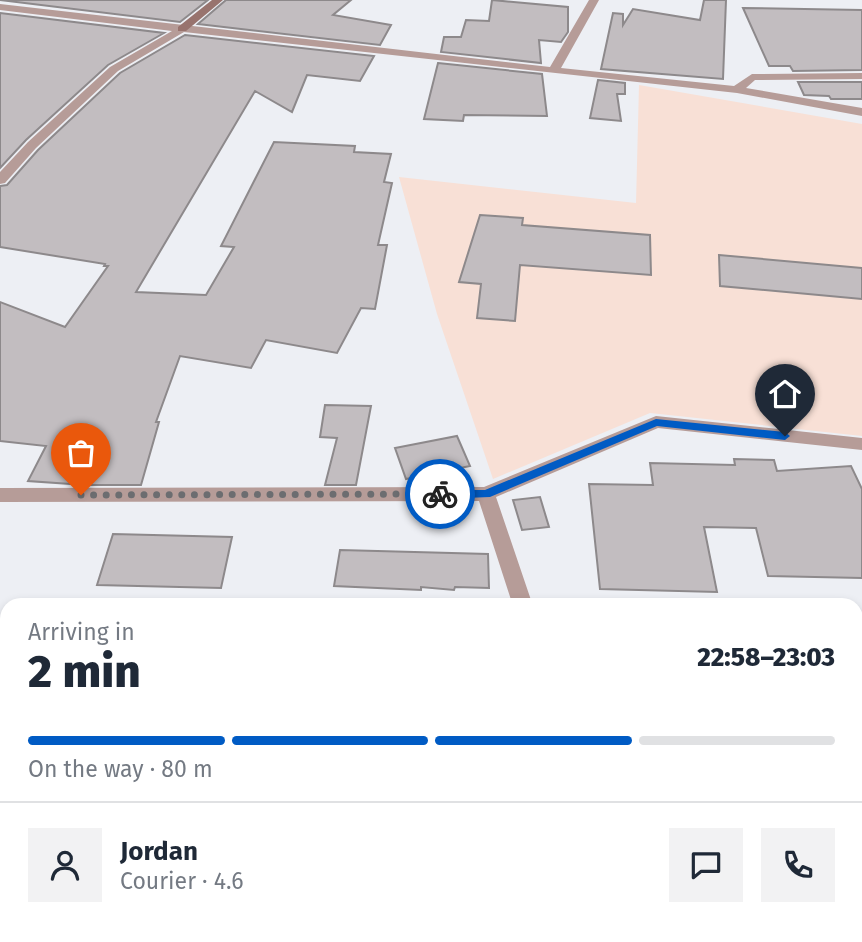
<!DOCTYPE html>
<html lang="en">
<head>
<meta charset="utf-8">
<style>
  body { margin:0; font-family:"Fira Sans",sans-serif; background:#f2f2f3; color:#1f2937; height:100vh; display:flex; flex-direction:column; font-size:26px; white-space:nowrap }
  * { box-sizing:border-box; margin:0 }
  p { font-size:23px; color:#747a83 }
  .icon { flex:none; width:38px; height:38px; fill:none; stroke:currentColor; stroke-width:2; stroke-linecap:round; stroke-linejoin:round }
  .map { position:relative; flex:1; overflow:hidden }
  .panel { position:absolute; left:0px; top:598px; width:863px; height:345px; display:flex; flex-direction:column; background:#fff; border-radius:21px 21px 0 0; box-shadow:0 4px 10px #0003 }
  .panel>* { flex:none }
  .pin { position:absolute; display:grid; place-items:center; width:60px; height:60px; color:#fff; margin:-72px -30px; border-radius:50% 50% 50% 0; rotate:-45deg; box-shadow:0 0 7px #0007 }
  .pin .icon { rotate:45deg }
  .courier { position:absolute; display:grid; place-items:center; width:70px; height:70px; margin:-35px; border:5px solid #005bc4; border-radius:50%; background:#fff; color:#222; box-shadow:0 2px 9px #0007 }
  .overview em { font-style:normal; font-weight:800 }
  .overview div { display:flex; flex-direction:column-reverse }
  .overview { display:flex; align-items:center; justify-content:space-between; height:119px; padding:0 28px }
  h1 { font-size:46px; font-weight:800; line-height:52px }
  .bar { display:grid; grid-template-columns:repeat(4,1fr); gap:10px 7px; align-content:center; height:84px; padding:0 28px }
  .bar i { height:9px; border-radius:5px; background:#e0e1e3 }
  .bar .active { background:#005bc4 }
  .bar p { grid-column:span 4 }
  .line { display:flex; align-items:center; gap:18px; padding:0 28px; border-top:2px solid #e0e1e3 }
  .line div { flex:1 }
  .round { display:grid; place-items:center; flex:none; width:74px; height:74px; border-radius:0px; background:#f2f2f3 }
  .map>svg:first-child { display:block }
</style>
</head>
<body>
<div class="map">
<svg width="862" height="942" viewBox="0 0 862 942">
  <rect width="100%" height="100%" fill="#edeff4"/>
  <path fill="#f8e0d6" d="M639,85L862,124V436L650,413L493,479L437,314L399,177L636,203Z"/>
  <path fill="#c2bdc0" stroke="#8d898b" stroke-width="2" d="M0,0H208L180,22Z
    M226,0H351L333,15L391,25L380,45L198,24Z
    M492,0L568,7V32L561,42L539,40L541,63L441,52L444,37H461L466,20L489,21Z
    M704,0H726L723,79L601,69L613,13L623,14V25L633,9L700,20Z
    M743,8L862,10V70L793,71L790,66H769Z
    M0,13L164,33L108,65L26,140L0,168Z
    M185,35L374,56L360,81L307,75L292,112L255,91L136,292L206,295L234,247L221,246L274,142L355,146L354,152L391,154L384,182L392,183L378,245H387L375,309L361,308L337,353L266,340L251,368L180,356L156,422H159L141,485H85L28,481L46,446L0,441V302L65,327L108,266H104L105,264L0,247V186L7,185L38,150L120,73Z
    M438,63L542,74L547,116L464,115L463,121L424,119Z
    M598,80L625,83V94H617L621,121L590,118Z
    M798,82H862V99H831L829,96L804,95Z
    M480,215L523,218L522,225L650,235L651,275L520,265L515,321L477,318L481,284L459,282Z
    M719,255L862,268V299L720,286Z
    M325,405L371,406L356,485H325L337,438L320,437Z
    M457,436L470,466L406,479L395,448Z
    M734,459L774,460L777,471L851,466L862,489V578L768,576L756,528L704,527L717,592L600,589L589,484L653,485L650,463L735,465Z
    M540,497L549,527L522,530L513,500Z
    M113,534L232,537L221,588L97,585Z
    M340,550L488,554L489,588L455,587L454,590L421,587V590L334,586Z"/>
  <g fill="none" stroke-linecap="round" stroke-linejoin="round">
    <path fill="#b69c98" fill-rule="evenodd" d="M589,0H599L561,68L734,86L752,74L862,73V79L755,80L746,88L862,108V116L737,93L184,32L118,71L36,148L5,183L0,184V172L28,142L110,67L172,31L0,10V4L550,67Z
      M656,416L862,438V450L658,428L496,497L533,606H513L479,501L0,502V488L484,487Z
      M556,936H580V942H556Z"/>
    <path fill="#98736e" fill-rule="evenodd" d="M212,0H223L186,31H178V27Z"/>
  </g>
  <path fill="#005bc4" d="M656,419L785,432L790,436L785,440L657,426L490,497L440,499L434,494L440,490H485Z"/>
  <g fill="none" stroke-linecap="round" stroke-linejoin="round">
    <path stroke="#6c6d70" stroke-width="7" stroke-dasharray="0 12.6" d="M81,495L440,494"/>
  </g>
</svg>
<div class="pin" style="left:81px;top:495px;background:#ea580c"><svg class="icon" aria-label="bag" viewBox="0 0 24 24"><path d="M5 8h14l-1 12H6zM9 8a3 3 0 0 1 6 0"/></svg></div>
<div class="pin" style="left:785px;top:436px;background:#1f2937"><svg class="icon" aria-label="home" viewBox="0 0 24 24"><path d="M3 11l9-7 9 7M6 9v11h12V9"/></svg></div>
<div class="courier" style="left:440px;top:494px"><svg class="icon" aria-label="bike" viewBox="0 0 24 24"><circle cx="6" cy="16" r="4"/><circle cx="18" cy="16" r="4"/><path d="M6 16l4-8h5l3 8M10 8l3 8H6M13 5h3"/></svg></div>
<section class="panel">
<div class="overview"><div><h1>2 min</h1><p>Arriving in</p></div><em>22:58–23:03</em></div>
<div class="bar"><i class="active"></i><i class="active"></i><i class="active"></i><i></i><p>On the way · 80 m</p></div>
<div class="line" style="height:126px"><a class="round"><svg class="icon" aria-label="person" viewBox="0 0 24 24"><circle cx="12" cy="8" r="4"/><path d="M4 21q1-7 8-7t8 7"/></svg></a><div><b>Jordan</b><p>Courier · 4.6</p></div><a class="round"><svg class="icon" aria-label="chat" viewBox="0 0 24 24"><path d="M4 5h16v11H9l-5 4z"/></svg></a><a class="round"><svg class="icon" aria-label="phone" viewBox="0 0 24 24"><path d="M5 4h4l2 5-3 2q2 4 5 5l2-3 5 2v4C11 20 4 13 5 4z"/></svg></a></div>
</section>
</div>
</body>
</html>
